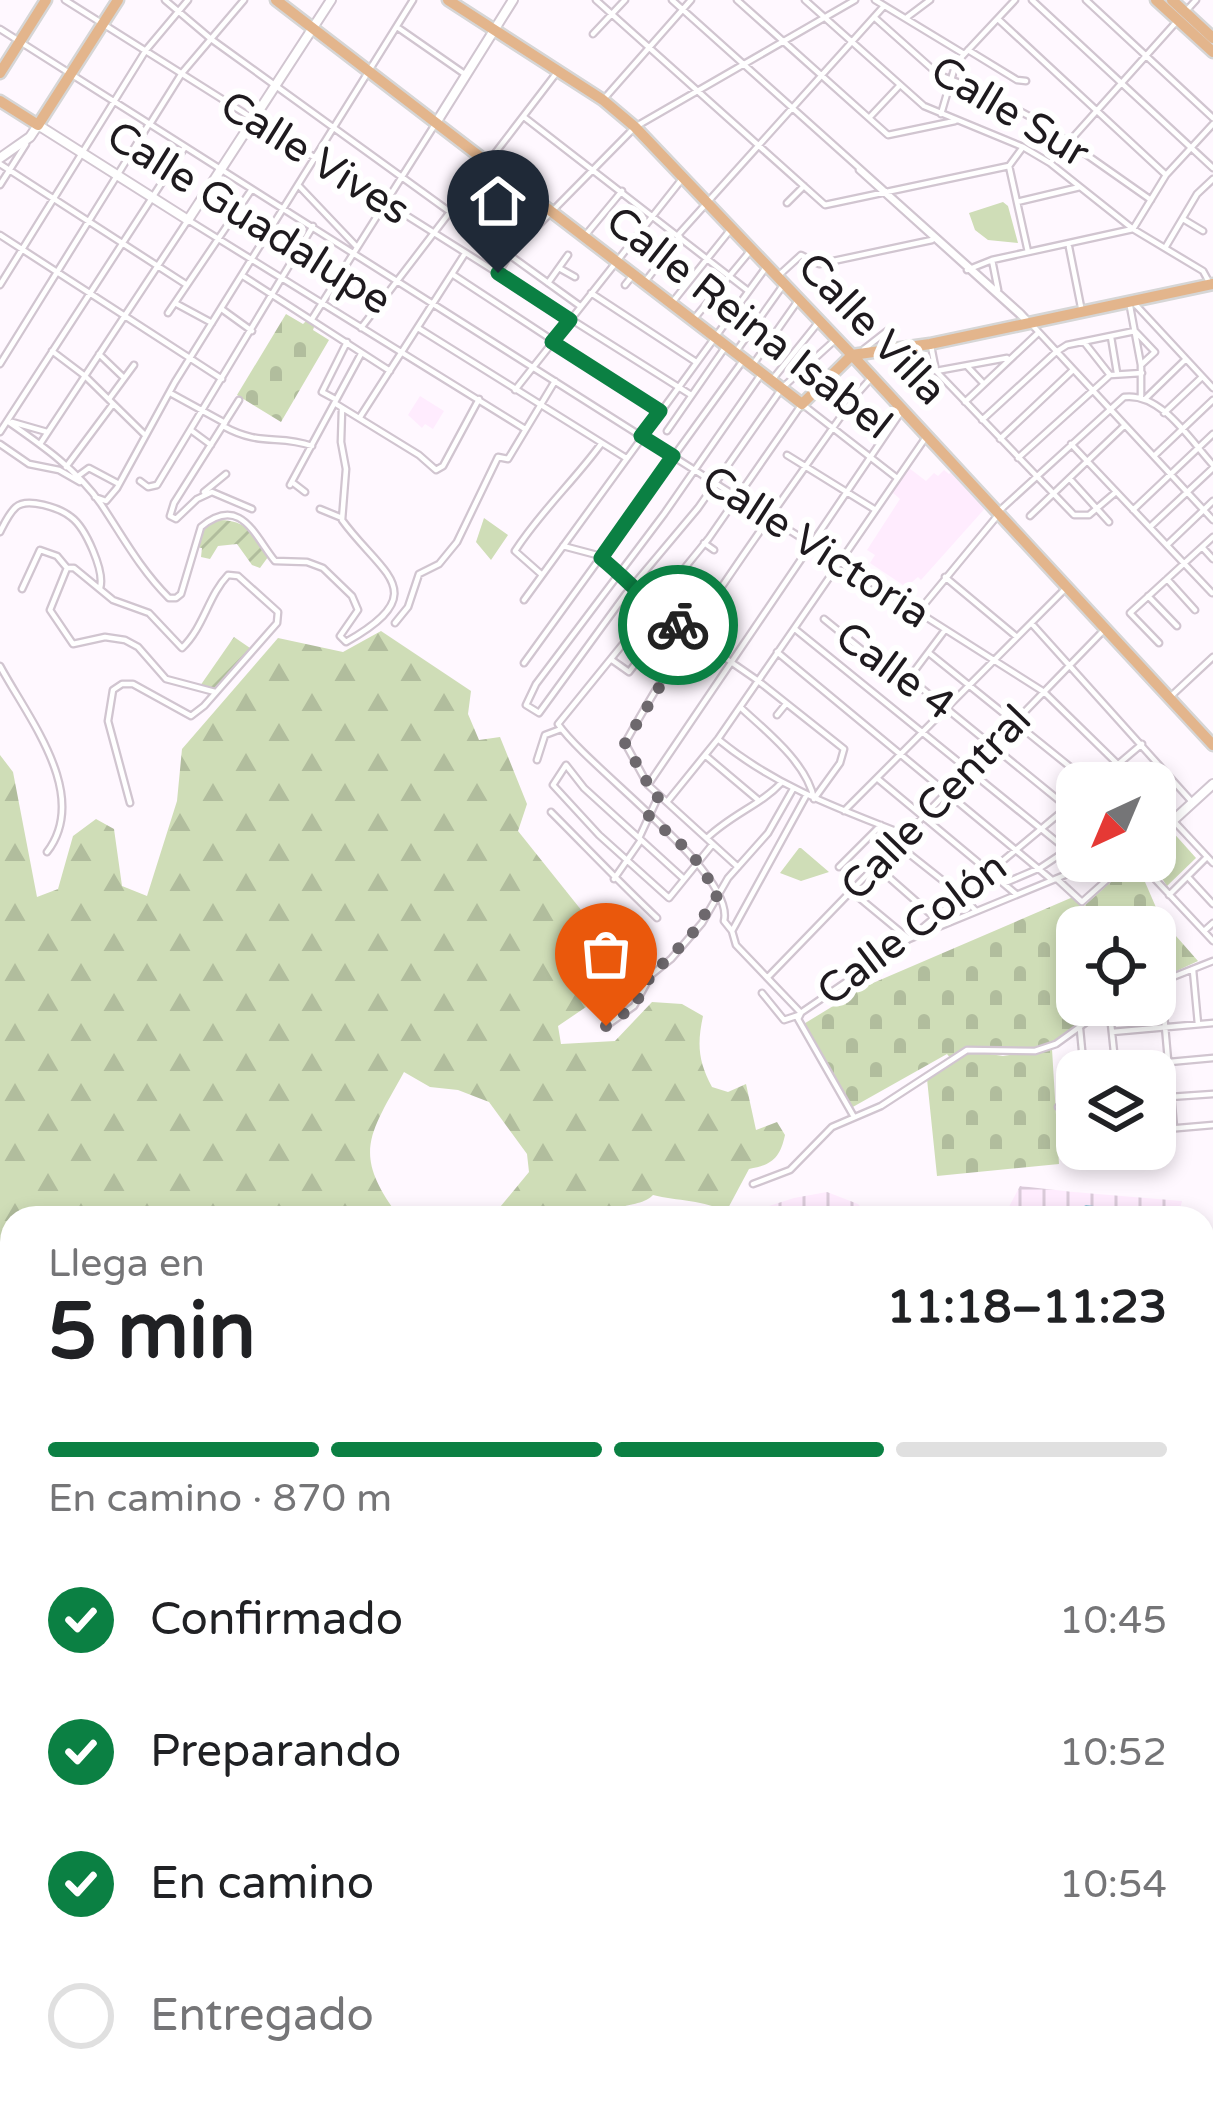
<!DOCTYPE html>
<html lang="es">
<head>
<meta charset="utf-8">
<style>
  body { margin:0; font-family:"Varela Round",sans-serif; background:#f2f2f2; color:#202124; height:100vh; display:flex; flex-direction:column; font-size:45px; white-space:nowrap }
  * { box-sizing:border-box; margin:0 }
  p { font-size:39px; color:#757577 }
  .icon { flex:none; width:66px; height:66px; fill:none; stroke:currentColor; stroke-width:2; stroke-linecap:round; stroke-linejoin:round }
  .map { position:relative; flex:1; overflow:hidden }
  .panel { position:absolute; left:0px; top:1206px; width:1215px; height:903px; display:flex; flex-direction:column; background:#fff; border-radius:36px 36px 0 0; box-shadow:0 6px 18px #0003 }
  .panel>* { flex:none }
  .needle { width:78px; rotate:224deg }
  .tools { position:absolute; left:1056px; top:762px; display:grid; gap:24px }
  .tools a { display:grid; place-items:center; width:120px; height:120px; border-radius:24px; background:#fff; box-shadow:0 6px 18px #0003; font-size:60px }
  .pin { position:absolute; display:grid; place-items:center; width:102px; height:102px; color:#fff; margin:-123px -51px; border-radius:50% 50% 50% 0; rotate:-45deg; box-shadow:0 0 12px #0007 }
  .pin .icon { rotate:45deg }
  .courier { position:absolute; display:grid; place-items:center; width:120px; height:120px; margin:-60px; border:9px solid #0b8043; border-radius:50%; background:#fff; color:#222; box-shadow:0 3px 15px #0007 }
  .summary em { font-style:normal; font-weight:700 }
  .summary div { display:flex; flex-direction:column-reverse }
  .summary { display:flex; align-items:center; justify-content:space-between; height:204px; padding:0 48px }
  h1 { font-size:78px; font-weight:700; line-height:90px }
  .bar { display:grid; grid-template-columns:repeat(4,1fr); gap:18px 12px; align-content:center; height:144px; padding:0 48px }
  .bar i { height:15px; border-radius:9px; background:#e0e0e0 }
  .bar .selected { background:#0b8043 }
  .bar p { grid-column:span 4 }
  ol { padding:0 48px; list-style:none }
  li { display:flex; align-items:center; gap:36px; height:132px }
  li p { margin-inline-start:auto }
  li .icon { padding:12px; border-radius:50%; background:#0b8043; color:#fff; stroke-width:4 }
  li:last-child { color:#757577 }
  li i { width:66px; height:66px; border:6px solid #e0e0e0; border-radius:50% }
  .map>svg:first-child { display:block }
</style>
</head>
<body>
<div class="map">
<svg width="1213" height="2107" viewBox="0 0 1213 2107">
  <defs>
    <pattern id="industrial-grid" width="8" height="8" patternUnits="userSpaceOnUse" patternTransform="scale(3)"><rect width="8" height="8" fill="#ffecfe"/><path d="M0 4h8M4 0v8" fill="none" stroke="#dacad9"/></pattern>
    <pattern id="forest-firs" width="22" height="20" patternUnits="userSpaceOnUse" patternTransform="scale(3)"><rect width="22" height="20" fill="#cfddb7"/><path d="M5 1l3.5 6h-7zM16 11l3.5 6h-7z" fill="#b1bd9d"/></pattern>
    <pattern id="cemetery-stones" width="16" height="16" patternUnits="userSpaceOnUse" patternTransform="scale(3)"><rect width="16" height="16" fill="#cfddb7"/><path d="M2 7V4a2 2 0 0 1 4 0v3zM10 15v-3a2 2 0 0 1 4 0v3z" fill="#b1bd9d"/></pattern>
    <pattern id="garden-furrows" width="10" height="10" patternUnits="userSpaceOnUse" patternTransform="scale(3)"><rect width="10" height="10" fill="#cfddb7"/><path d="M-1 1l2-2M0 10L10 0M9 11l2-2" fill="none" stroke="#b1bd9d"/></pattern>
  </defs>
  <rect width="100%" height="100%" fill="#fff8ff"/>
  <path fill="#ffecfe" d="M420,396L444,411L433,429L425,424L422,428L408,415Z
    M909,468L926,481L934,473L938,476L944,470L949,474L955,468L988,505L921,580L918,577L906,587L870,563L875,555L867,550L900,499L892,492Z"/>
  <path fill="url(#industrial-grid)" d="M1020,1186L1073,1192L1182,1201L1178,1218H1003Z
    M827,1192L858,1204L871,1218H731L794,1198Z
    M1203,1277L1213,1282V1519L1203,1526Z"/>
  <path fill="url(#forest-firs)" d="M381,631L471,691L468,714L479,740L500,737L527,804L518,831L598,931L595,960L572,980L586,1007L558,1026L561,1044L615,1041L652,1002L682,1004L703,1016C697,1044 698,1061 712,1087L728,1092L746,1084L756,1130L777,1122L785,1135C780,1158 772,1165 749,1169L726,1212C706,1200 676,1201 653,1195C642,1206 629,1202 617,1210L618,1218H491L529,1172L527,1154L489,1102L458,1090L430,1087L404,1072C368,1137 352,1154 400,1218H12V1587L0,1585V755L13,772L37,897L58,889L73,836L96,819L114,829L122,886L147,896L177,801L182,749L278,638L343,652Z
    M1213,1998V2107H939L973,2097H1203V2004Z"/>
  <path fill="url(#cemetery-stones)" d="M286,314L303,324L308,319L315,324L313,330L329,340L281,422L237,395Z
    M1132,863L1142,875L1161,919L1198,961L1155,981V927H1077V1005H1099C1075,1030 1051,1049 1015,1050C985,1052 980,1039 951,1059L947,1054L851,1108L802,1025L866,986L1073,897L1084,906Z
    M1052,1049L1059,1164L937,1176L927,1079L969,1051L1003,1056Z"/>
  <path fill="url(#garden-furrows)" d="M219,520C246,520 256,534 268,557L260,568L252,565L237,544L218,546L210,559L201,557L202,548L196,547C200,533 205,525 219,520Z
    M234,637L250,648L215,690L200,686Z"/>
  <path fill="#cfddb7" d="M1003,202L1008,206L1018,243L988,240L975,230L969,213Z
    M484,518L508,535L491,560L476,542Z
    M1170,829L1196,858L1167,886C1153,867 1154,847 1170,829Z
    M799,848H801L829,872L801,881L780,873Z"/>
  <path fill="#8ac0d5" d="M1086,1205L1158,1214L1162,1218H1078L1080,1208Z"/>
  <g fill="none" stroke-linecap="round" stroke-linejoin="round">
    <path stroke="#8ac0d5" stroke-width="3" d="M335,2097L341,2107"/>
    <path stroke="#8ac0d5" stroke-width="8" d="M1203,1552L1213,1555
      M760,2107L771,2097"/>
    <defs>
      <path id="pedestrian" d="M150,124L182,73L244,0"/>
      <path id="minor" d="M65,0L691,395
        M165,0L211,39L580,306
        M596,0L825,205L1009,166L1023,147
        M672,0L1021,313L1213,520
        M737,0L888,135L955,121
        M805,0L924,106L1023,147L1050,163L1133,229L1203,271L1209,282
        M875,0L964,54
        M1032,0L1213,168
        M1086,0L1213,118
        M1186,11L1196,0
        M874,17L939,75L986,93L1040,122L1151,200
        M906,18L930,0
        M998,19L1166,175
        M397,27L466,75
        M0,29L1044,692L1137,783
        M593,34L625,0
        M968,50L1017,80L1026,81
        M603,100L691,0
        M941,114L956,63L1015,0
        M524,117L747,290
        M869,118L900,85
        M1050,163L1178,20
        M0,164L187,285
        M1009,166L1028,252
        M859,170L1024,319
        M0,185L26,144
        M299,186L357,247
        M1017,202L1080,187
        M787,203L804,186
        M1183,219L1203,231
        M268,232L339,278
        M0,235L222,379
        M678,235L884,6
        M584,237L622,191
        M1069,247L1082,312
        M1165,248L1197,194L1213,179
        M992,260L998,290
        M559,268L575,277
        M967,270L992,260L1133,229L1166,175L1213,124
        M498,273L510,254L635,127L855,0
        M452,274L660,411
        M243,276L390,371
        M777,277L801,255L819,264L932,240
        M548,283L568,255
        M644,283L680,237
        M0,285L146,50L188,0
        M625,285L633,275
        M591,293L696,362
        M1129,301L1141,365V396
        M175,303L212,323
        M671,304L731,229
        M1135,304L1213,388
        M223,310L252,331
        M168,313L252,189
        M312,319L434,126
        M693,320L751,250
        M361,328L558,71
        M418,328L626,458
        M1111,337L1117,373
        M1084,342L1110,375
        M931,346L936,371L1074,515H1089L1116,492
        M864,349L887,331
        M52,351L85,376L145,435
        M735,353L784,284
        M99,354L124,378
        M0,364L149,124
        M752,366L797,302
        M967,366L984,384
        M936,371L1007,358
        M762,373L664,514L536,684L526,705L539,713L625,595L698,508L782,388L835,340
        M772,380L817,324
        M515,390L682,179
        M172,394L225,423
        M109,399L134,365
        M335,399L322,392L347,342
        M1145,399L1186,359
        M965,402L1037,334
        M336,404L419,455L436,470L443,466L479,399
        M1164,413L1202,377
        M360,417L464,255
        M982,420L1056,352L1067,345L1135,331L1155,352L1141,365
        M7,421C40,444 78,470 101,504C123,537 140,569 169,598H176L181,594L201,527C241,494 255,537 275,561L307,562L323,568L352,596L358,610L340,636L346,642C435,592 381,574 342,520L346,469L341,442L342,409
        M12,422L47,432
        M223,426C261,447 278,434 312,446
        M192,431L211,445
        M667,431L726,346
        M0,432L185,147
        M1000,439L1073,370
        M0,444L29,464L59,470L80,482
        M40,444L188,220L525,429
        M1071,444L1212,593
        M787,455L874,509
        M1154,456L1213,400
        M1018,458L1110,375L1142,373
        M66,467L113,404
        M78,476L89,468L119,484
        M1070,479L1109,522
        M140,481L148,487L157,485L313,226
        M292,482L305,492
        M290,485L361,354
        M204,492L226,474
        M95,497L106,501L117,488L175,382L413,0
        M320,509L342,518
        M1133,510L1213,434
        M998,512L1124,397C1161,392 1190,440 1213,465
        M170,516L174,503L239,400
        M170,516L176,519L197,499L212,492L252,509
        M1030,516L1125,425
        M1150,527L1213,468
        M0,532C4,524 9,513 16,507C27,497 60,508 71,517C86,528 105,572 100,588
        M704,543L714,550
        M1167,545L1213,501
        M563,546L597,555L634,585L653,608L757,680L844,749L840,763L814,799
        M1202,547L1213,559
        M541,574L515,551C540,512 574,481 601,444
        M945,577L1017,637
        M1167,579L1195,610
        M22,589L40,550L57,556L67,568
        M1148,596L1177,626
        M524,600L767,266
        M918,612L998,515
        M824,619L867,654L909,678L1077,815
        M395,623L408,607L419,574L439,564L457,542L498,457L508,459L555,381
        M1032,624L1193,803
        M795,629L1077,858
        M1159,643L1130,613L1213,537
        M777,652L1052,880
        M929,653L1090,783
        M612,660L629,672L652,642
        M524,663L742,362
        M0,666C28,718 91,795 47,852
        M909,678L945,630
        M1169,698L1213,657
        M740,707C766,731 807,763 814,799
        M777,715L786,704
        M719,740C775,786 839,809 906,835
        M706,756L757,799
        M537,760L545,735L561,729
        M878,779L1016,894
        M1096,783L1142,744
        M648,785L901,412
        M1155,801L1213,863
        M667,802L718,739L924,440
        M130,803L108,721L113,690L122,684H133L191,716L204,706L277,623L278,612L238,576L228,575C208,596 204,627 182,648L149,613L113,600L74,568H67L50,610L73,644L105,637L125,640L138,647L166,679L215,692
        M844,811L1064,590
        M551,812C587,848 619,882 657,918
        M639,838L659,795
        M707,838C732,814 762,804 781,783
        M898,845L961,895L976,911
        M1138,861L1213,941
        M876,866L934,917
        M738,867L648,785L625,743C692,622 776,509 856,395L872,377
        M839,867L881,825
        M1188,877L1213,904
        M614,879L641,840
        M684,879L584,788L566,765L553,785L599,835L669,898L712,845
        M1057,879L1082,902L1128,861
        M1005,883L1040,868L1067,850
        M851,891L909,939L1099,861
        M1169,895L1207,857
        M732,931L806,796
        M1204,931L1213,923
        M1193,970L1198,1024
        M768,977L1102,632
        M1161,981L1174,1128
        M1155,984L1213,961
        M762,993L784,1020L799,1015
        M1109,1005L1116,1071
        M802,1012L909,939L1077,799
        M801,1013L736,945L732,931L724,921C736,873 589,769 558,724L709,538L802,404L897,478
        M801,1013L798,1019L854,1117
        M606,1026L634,1006L651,975L671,959L702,923L728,878L768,833L793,789
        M1080,1029L1084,1071
        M1112,1032L1213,1023
        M1115,1067L1213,1058
        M1155,1098L1213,1094
        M1058,1107L1077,1106
        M1155,1130L1213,1125
        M753,1184L790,1170L832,1127L881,1106L967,1050L1035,1051L1056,1044L1110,1005
        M0,1749L12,1746
        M0,1764L12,1771
        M0,1808L12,1814
        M0,1843L12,1821
        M0,1865L12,1871
        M0,1905L12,1895
        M0,1954L12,1945
        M0,1972L12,1983
        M0,2013L12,2027
        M2,2075L12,2087
        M0,2076L12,2065
        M21,2097L30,2107
        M72,2097L79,2107
        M130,2097L137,2107
        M178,2097L184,2107
        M238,2097L245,2107
        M281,2107L292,2101L290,2097
        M820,2107L829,2098"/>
      <path id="tertiary" d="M436,123L513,0
        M0,158L30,137L38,125L188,220L331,0
        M1155,837L1213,784
        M0,1724L12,1720
        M314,2097L318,2107"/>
      <path id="primary" d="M276,0L802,404L852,355
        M448,0L603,100L635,127L852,355L1213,745
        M1156,0L1213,52
        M1172,0L1213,38
        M0,73L46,0
        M0,101L38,125L118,0
        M852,355L930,344L1213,284"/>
      <path id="trunk" d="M1203,1538L1213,1530
        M723,2107L732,2097
        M734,2107L744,2097"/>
      <path id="motorway" d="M0,1628L12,1627
        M0,1639L12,1638
        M388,2097L397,2107"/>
    </defs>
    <use href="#pedestrian" stroke="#d1c5d0" stroke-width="9"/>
    <use href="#minor" stroke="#d1c5d0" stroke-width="9"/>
    <use href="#tertiary" stroke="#d1c5d0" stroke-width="12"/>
    <use href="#primary" stroke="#d6d6d6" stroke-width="15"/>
    <use href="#trunk" stroke="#d6d6d6" stroke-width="16"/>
    <use href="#motorway" stroke="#d6d6d6" stroke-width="18"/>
    <use href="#pedestrian" stroke="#fff" stroke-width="4.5"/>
    <use href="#minor" stroke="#fff" stroke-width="4.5"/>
    <use href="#tertiary" stroke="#fff" stroke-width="8"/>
    <use href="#primary" stroke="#e3b58c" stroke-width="10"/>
    <use href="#trunk" stroke="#da9c66" stroke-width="12"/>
    <use href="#motorway" stroke="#d08340" stroke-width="14"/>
  </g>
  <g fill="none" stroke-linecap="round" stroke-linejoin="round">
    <path stroke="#6d686d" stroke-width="12" stroke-dasharray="0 21.6" d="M606,1026L634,1006L651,975L690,937L718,894L692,854L648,815L659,795L648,784L625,743L692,634L678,625"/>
    <path stroke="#0b8043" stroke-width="15" d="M498,273L570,320L552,342L660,411L641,436L673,456L601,558C628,580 649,605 678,625"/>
  </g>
  <g text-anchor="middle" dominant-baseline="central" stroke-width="12" stroke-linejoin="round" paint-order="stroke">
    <g font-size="42" fill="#1e1a1e" stroke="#fff">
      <text transform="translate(1010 112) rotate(31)">Calle Sur</text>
      <text transform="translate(315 158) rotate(32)">Calle Vives</text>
      <text transform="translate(249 218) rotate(32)">Calle Guadalupe</text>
      <text transform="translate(749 323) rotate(38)">Calle Reina Isabel</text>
      <text transform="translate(872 329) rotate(46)">Calle Villa</text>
      <text transform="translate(816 547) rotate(33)">Calle Victoria</text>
      <text transform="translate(895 671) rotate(36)">Calle 4</text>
      <text transform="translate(936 803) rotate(-46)">Calle Central</text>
      <text transform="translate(912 929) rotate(-37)">Calle Colón</text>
    </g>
  </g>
</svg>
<div class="tools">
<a><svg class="needle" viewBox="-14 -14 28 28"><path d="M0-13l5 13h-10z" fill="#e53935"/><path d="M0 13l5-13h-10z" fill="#757577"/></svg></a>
<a><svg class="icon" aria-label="locate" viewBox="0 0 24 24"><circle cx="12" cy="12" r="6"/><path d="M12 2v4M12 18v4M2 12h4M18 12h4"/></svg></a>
<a><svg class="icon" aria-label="layers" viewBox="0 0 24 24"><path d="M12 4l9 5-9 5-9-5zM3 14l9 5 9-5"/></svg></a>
</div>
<div class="pin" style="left:606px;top:1026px;background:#ea580c"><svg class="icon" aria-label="bag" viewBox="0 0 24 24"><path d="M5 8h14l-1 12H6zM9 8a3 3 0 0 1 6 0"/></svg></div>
<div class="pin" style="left:498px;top:273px;background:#1f2937"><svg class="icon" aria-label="home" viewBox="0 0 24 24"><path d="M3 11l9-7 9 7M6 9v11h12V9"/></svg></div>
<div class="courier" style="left:678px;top:625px"><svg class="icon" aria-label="bike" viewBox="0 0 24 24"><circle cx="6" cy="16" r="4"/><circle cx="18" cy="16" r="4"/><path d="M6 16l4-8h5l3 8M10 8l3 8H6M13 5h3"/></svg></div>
<section class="panel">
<div class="summary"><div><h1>5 min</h1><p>Llega en</p></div><em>11:18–11:23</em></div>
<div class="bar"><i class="selected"></i><i class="selected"></i><i class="selected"></i><i></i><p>En camino · 870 m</p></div>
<ol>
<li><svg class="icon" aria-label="check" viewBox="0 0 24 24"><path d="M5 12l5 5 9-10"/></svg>Confirmado<p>10:45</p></li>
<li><svg class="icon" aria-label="check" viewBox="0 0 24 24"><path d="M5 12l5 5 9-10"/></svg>Preparando<p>10:52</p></li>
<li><svg class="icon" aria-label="check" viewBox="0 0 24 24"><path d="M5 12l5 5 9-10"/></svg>En camino<p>10:54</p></li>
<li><i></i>Entregado</li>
</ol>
</section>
</div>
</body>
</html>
